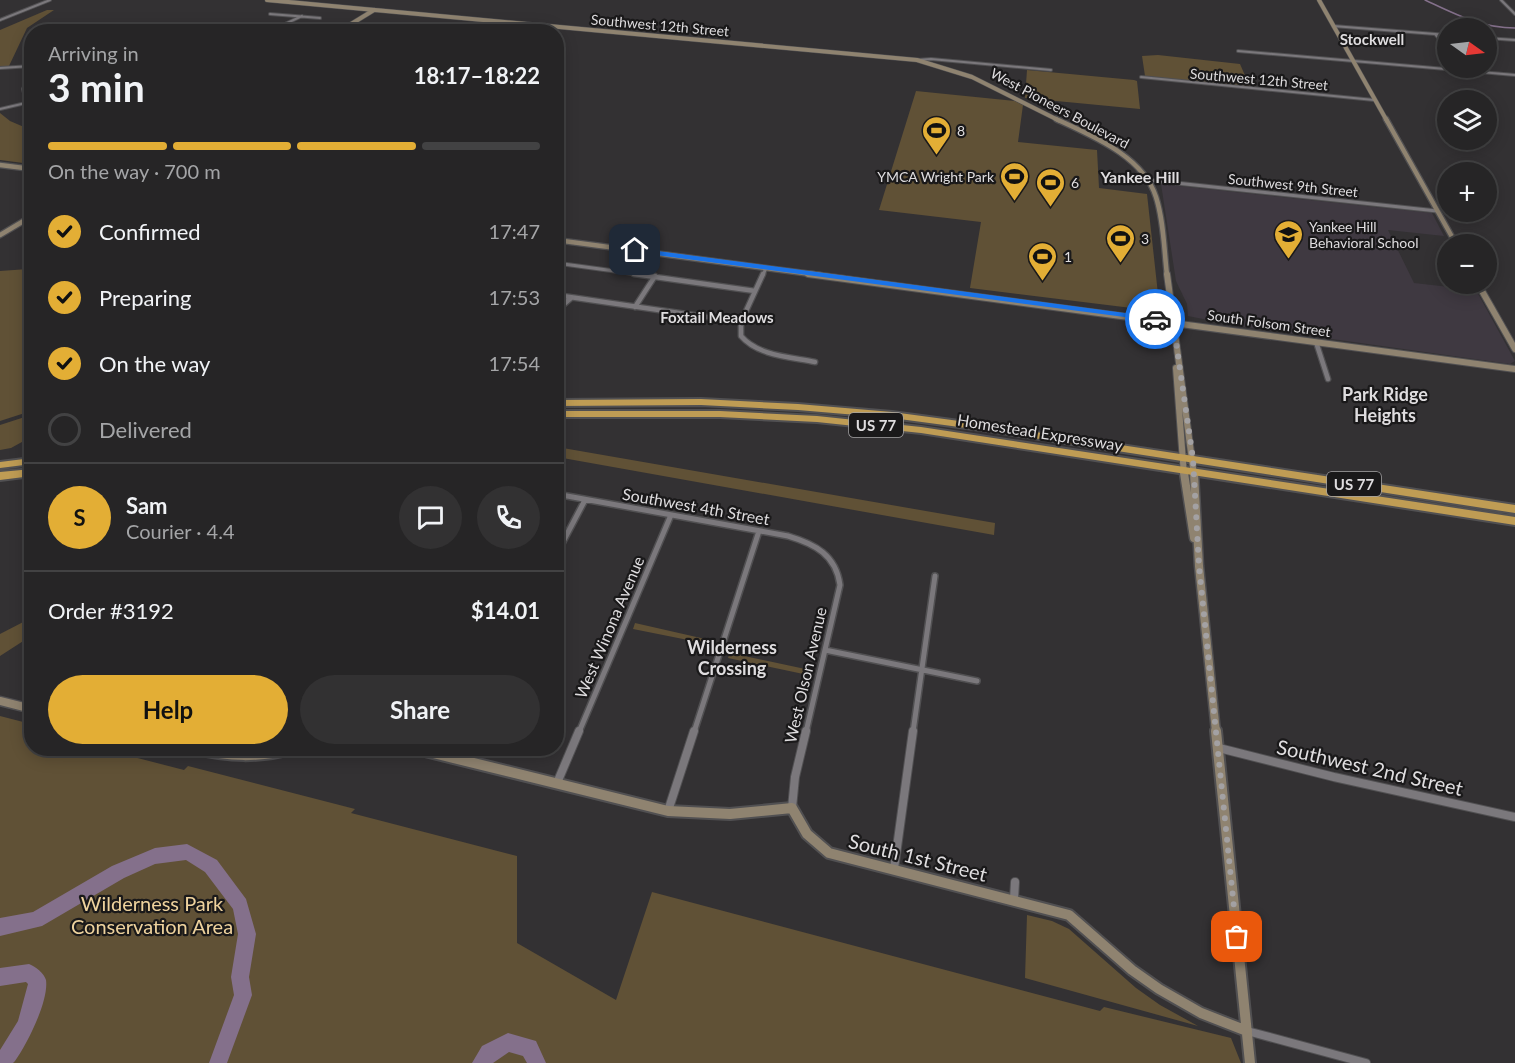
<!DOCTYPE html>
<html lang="en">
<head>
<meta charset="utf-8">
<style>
  body { margin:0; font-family:Lato,sans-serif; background:#323132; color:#f1f3f6; height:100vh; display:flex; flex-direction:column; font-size:22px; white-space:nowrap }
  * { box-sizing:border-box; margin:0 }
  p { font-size:20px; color:#a4a5a7 }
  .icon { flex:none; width:33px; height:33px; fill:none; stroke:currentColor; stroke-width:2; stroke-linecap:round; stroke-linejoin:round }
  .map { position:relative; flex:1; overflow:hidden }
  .panel { position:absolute; left:24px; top:24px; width:540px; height:732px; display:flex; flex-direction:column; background:#262526; border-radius:24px; box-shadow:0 3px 15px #0003,0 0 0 2px #424243 }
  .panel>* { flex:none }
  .needle { width:39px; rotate:104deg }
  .tools { position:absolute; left:1437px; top:18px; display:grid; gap:12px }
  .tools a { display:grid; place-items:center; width:60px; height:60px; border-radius:50%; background:#262526; box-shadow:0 3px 15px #0003,0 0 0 2px #424243; font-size:30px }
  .pin { position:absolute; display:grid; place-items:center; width:51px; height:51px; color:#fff; margin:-26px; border-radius:12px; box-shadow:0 3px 9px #0006 }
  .courier { position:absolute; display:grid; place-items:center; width:60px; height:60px; margin:-30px; border:4px solid #1a73e8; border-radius:50%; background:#fff; color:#222; box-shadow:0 2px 8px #0007 }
  .overview em { font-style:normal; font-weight:700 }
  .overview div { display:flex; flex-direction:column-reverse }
  .overview { display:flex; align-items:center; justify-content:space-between; height:102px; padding:0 24px }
  h1 { font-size:39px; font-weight:700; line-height:45px }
  .bar { display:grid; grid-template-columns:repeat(4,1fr); gap:9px 6px; align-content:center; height:72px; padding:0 24px }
  .bar i { height:8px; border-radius:4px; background:#424243 }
  .bar .selected { background:#e3ae35 }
  .bar p { grid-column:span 4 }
  .line { display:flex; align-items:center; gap:15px; padding:0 24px; border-top:2px solid #424243 }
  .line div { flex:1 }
  .round { display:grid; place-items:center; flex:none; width:63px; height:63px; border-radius:32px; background:#323132 }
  ol { padding:0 24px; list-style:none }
  li { display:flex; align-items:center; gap:18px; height:66px }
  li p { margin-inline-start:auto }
  li .icon { padding:6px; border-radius:50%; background:#e3ae35; color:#111; stroke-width:4 }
  li:last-child { color:#a4a5a7 }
  li i { width:33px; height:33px; border:3px solid #424243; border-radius:50% }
  .cta { display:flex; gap:12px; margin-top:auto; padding:12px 24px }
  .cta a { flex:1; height:69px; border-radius:36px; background:#e3ae35; color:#111; font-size:24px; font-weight:700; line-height:69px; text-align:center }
  .cta a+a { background:#323132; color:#f1f3f6 }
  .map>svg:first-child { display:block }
</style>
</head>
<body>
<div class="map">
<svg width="1515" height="1063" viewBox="0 0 1515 1063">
  <rect width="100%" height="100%" fill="#333133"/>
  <path fill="#3f3941" d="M1161,184L1432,213L1444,236L1388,230L1414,283L1476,290L1515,361L1510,364L1239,326L1188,316L1187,304L1176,281Z"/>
  <path fill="#605136" d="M47,10H54L27,28L9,66L0,67V30Z
    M1158,55L1240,64L1250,87L1145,76L1142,56Z
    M1027,70L1134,80L1137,81L1140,109L1025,98Z
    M916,91L1015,101L1023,105L1018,142L1097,150L1099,188L1147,194L1158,294L1155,300L1156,311L970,288L981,222L879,210Z
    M0,113L10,121L31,130V164L0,160Z
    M31,263V411L0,421V271L28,269L26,264Z
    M31,415V437L11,448L0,450V425Z
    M557,447L995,523L994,535L557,457Z
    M31,618V636L0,656V634Z
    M635,623L714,641L713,645L633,629Z
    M730,653L810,670L808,675L728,658Z
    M0,716L31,724L32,748L125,749L122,754L184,770L188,766L355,809L351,813L517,856V943L616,1000L652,892L1100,1011L1104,1007L1231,1038L1241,1063H0Z
    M1027,915L1052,921L1069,929L1136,988L1160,1005L1198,1026L1025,978Z"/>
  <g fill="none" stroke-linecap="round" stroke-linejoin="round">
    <path stroke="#84708b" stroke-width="1.5" d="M1425,0C1455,14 1481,28 1515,28"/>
    <path fill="#84708b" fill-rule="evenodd" d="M187,844L217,860L246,899L256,934L249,977L252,995L227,1063H209L234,995L231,977L238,934L233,909L205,872L186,860L155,864L124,878L42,926L0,936V918L33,912L112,866L155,848Z
      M29,964C36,967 44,973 46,980C49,1001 27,1044 15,1061L13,1063H0V1050L18,1021L28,984L26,982L0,986V968Z
      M508,1033L536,1041L546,1063H527L523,1056L509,1052L493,1063H472L482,1046Z"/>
    <defs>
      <path id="street-far4" d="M1501,0L1515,14
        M270,14L320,18
        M0,20L50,0
        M105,24V32
        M1333,26L1448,35
        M244,29L254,32
        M268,32L302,16
        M1435,34L1448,49
        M1486,38L1515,40
        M1238,51L1515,75
        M917,60L931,59L1051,70
        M0,68L32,66
        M32,71L23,89L26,101L32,106
        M1141,77L1374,100
        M0,109L30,102"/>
      <path id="street-far3" d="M1148,180L1437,211
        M556,263L644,275
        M763,275L766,268"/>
      <path id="street-far2" d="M634,274L755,291
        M556,295L741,322V336C758,356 791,357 815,362
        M635,307L655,276
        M556,311L571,298
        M741,322L763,274
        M1316,342L1328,379"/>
      <path id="street-far1" d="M556,494L788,536C815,544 836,555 840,585L806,732
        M556,555L585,500
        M825,650L977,681
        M579,732L671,515
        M694,732L759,531
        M913,732L935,576"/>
      <path id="street" d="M1219,748L1334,777L1515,817
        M557,783L579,731
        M792,808L795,777L806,731
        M668,811L694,731
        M894,869L913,731
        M1014,899L1015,882
        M1247,1031L1366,1063"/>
      <path id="secondary-far4" d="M267,0L917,60L972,77L1060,121
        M1319,0L1387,121
        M338,32L374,10"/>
      <path id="secondary-far3" d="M1056,119C1092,136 1143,156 1156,197C1164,222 1164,250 1167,275
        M1386,119L1456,244
        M0,165L32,169
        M0,235L32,216
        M556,240L819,275"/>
      <path id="secondary-far2" d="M808,274L1515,369
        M1167,274L1194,475
        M1478,284L1515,349
        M1176,368L1184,475"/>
      <path id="secondary-far1" d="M1184,473L1194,538
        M1194,473L1199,566L1216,732
        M0,701L32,709"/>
      <path id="secondary" d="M1216,731L1250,1063
        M193,748C229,757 259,758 295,748
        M413,748L668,811L730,814L792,808L807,834L829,853L1069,915L1132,970L1159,989L1201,1013L1247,1031"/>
      <path id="highway" d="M701,399L798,404L892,412L989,425L1515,505V513L989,431L892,418L798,410L701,405L556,406V400Z
        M556,411H720L817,416L921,427L1515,517V525L921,433L817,422L720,417H556Z
        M32,458V464L0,468V462Z
        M32,469V476L0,480V472Z"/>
    </defs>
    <use href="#street-far4" stroke="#515052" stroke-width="4"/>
    <use href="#street-far3" stroke="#515052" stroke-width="5"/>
    <use href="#street-far2" stroke="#515052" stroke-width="7"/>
    <use href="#street-far1" stroke="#515052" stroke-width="8"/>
    <use href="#street" stroke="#515052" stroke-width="10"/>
    <use href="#secondary-far4" stroke="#515052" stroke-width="5"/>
    <use href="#secondary-far3" stroke="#515052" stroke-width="7"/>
    <use href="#secondary-far2" stroke="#515052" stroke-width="8"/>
    <use href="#secondary-far1" stroke="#515052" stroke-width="11"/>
    <use href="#secondary" stroke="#515052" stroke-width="14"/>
    <use href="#highway" stroke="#515052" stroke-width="4"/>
    <use href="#street-far4" stroke="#7b787c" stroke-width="2"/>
    <use href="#street-far3" stroke="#7b787c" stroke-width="3"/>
    <use href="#street-far2" stroke="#7b787c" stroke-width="4.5"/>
    <use href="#street-far1" stroke="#7b787c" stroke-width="5"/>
    <use href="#street" stroke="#7b787c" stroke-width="8"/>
    <use href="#secondary-far4" stroke="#8f8370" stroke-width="4"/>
    <use href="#secondary-far3" stroke="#8f8370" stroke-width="4.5"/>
    <use href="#secondary-far2" stroke="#8f8370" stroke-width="6"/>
    <use href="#secondary-far1" stroke="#8f8370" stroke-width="8"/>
    <use href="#secondary" stroke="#8f8370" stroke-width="10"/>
    <use href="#highway" fill="#bf9c54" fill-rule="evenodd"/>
  </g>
  <path fill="#1a73e8" d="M635,248L1155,317L1159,319L1155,321L633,252Z"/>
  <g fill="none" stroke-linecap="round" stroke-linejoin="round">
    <path stroke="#a3a1a3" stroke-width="6" stroke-dasharray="0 10.8" d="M1155,319L1173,321L1193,459L1199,566L1237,937"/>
  </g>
  <defs>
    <symbol id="stadium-pin" viewBox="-11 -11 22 30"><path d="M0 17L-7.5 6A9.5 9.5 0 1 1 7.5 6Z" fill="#e3ae35" stroke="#1a191a"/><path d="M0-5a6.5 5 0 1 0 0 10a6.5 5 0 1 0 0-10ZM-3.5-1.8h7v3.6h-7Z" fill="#111"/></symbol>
    <symbol id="school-pin" viewBox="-11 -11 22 30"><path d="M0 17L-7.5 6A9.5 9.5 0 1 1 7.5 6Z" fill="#e3ae35" stroke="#1a191a"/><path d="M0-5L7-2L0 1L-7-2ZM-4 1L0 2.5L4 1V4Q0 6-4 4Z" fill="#111"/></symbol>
  </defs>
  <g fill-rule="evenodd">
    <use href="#stadium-pin" x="920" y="114" width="33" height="45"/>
    <use href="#stadium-pin" x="998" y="160" width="33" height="45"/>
    <use href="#stadium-pin" x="1034" y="166" width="33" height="45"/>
    <use href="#school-pin" x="1272" y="218" width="33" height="45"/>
    <use href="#stadium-pin" x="1104" y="222" width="33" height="45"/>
    <use href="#stadium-pin" x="1026" y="240" width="33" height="45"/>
  </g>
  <g text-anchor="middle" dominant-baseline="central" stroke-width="4.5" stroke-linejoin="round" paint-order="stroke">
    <g font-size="14" fill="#dfdddf" stroke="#1a191a">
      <text transform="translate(660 25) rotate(5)">Southwest 12th Street</text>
      <text transform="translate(1259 79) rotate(5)">Southwest 12th Street</text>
      <text transform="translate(1060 108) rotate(28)">West Pioneers Boulevard</text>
      <text transform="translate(1293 185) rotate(6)">Southwest 9th Street</text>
      <text transform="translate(1269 323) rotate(8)">South Folsom Street</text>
    </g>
    <g font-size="14" fill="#dfdddf" stroke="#1a191a" text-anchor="start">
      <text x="957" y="130">8</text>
      <text x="994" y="176" text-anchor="end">YMCA Wright Park</text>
      <text x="1071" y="182">6</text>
      <text x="1309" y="226">Yankee Hill<tspan x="1309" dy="16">Behavioral School</tspan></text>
      <text x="1141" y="238">3</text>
      <text x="1064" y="256">1</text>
    </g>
    <g font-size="15" font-weight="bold" fill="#dfdddf" stroke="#1a191a">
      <text x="1372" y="39">Stockwell</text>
      <text x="717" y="317">Foxtail Meadows</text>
    </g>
    <g fill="#1a191a" stroke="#a4a2a4" stroke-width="1.5">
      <rect x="849" y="413" width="54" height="24" rx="4.5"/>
      <rect x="1327" y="472" width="54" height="24" rx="4.5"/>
    </g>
    <g font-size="15" font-weight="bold" fill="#dfdddf">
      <text x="876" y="425">US 77</text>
      <text x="1354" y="484">US 77</text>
    </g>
    <g font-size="16" font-weight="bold" fill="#dfdddf" stroke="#1a191a">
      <text x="1140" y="176">Yankee Hill</text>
    </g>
    <g font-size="16" fill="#dfdddf" stroke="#1a191a">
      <text transform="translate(1040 432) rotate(9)">Homestead Expressway</text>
      <text transform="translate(696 506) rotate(10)">Southwest 4th Street</text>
      <text transform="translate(609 627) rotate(-67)">West Winona Avenue</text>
      <text transform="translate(805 675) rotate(-77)">West Olson Avenue</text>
    </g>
    <g font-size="18" font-weight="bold" fill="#dfdddf" stroke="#1a191a">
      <text x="1385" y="394">Park Ridge<tspan x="1385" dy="21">Heights</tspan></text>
      <text x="732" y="647">Wilderness<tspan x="732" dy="21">Crossing</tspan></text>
    </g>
    <g font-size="20" fill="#dfdddf" stroke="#1a191a">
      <text transform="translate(1370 767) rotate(13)">Southwest 2nd Street</text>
      <text transform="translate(918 857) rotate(14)">South 1st Street</text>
    </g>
    <g font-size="20" fill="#eed29d" stroke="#1a191a">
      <text x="152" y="903">Wilderness Park<tspan x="152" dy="23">Conservation Area</tspan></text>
    </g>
  </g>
</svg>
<div class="tools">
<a><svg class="needle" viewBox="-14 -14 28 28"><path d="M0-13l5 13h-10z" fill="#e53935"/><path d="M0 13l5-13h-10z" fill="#a4a5a7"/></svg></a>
<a><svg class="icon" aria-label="layers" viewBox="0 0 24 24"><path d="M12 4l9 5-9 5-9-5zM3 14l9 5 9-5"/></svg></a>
<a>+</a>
<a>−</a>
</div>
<div class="pin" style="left:1237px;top:937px;background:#ea580c"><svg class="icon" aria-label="bag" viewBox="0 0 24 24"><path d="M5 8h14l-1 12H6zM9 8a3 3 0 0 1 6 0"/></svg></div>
<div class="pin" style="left:635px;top:250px;background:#1f2937"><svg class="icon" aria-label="home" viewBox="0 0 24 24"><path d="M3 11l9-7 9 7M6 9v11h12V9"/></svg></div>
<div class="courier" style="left:1155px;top:319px"><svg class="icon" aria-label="car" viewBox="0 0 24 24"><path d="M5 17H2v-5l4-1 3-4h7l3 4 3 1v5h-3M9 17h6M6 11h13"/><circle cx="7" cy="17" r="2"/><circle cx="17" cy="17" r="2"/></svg></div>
<section class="panel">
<div class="overview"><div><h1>3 min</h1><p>Arriving in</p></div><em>18:17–18:22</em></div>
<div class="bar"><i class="selected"></i><i class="selected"></i><i class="selected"></i><i></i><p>On the way · 700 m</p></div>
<ol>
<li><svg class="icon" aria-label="check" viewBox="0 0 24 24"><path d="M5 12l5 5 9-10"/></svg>Confirmed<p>17:47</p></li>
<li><svg class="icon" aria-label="check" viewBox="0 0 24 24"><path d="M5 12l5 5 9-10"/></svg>Preparing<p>17:53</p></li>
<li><svg class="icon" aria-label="check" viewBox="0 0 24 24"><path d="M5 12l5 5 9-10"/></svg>On the way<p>17:54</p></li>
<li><i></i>Delivered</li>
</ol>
<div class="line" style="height:108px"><b class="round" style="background:#e3ae35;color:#111">S</b><div><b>Sam</b><p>Courier · 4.4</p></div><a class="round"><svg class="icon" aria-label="chat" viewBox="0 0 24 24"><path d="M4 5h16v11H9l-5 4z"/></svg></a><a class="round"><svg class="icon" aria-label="phone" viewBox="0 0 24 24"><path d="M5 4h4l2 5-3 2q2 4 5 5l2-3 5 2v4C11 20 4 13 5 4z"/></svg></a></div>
<div class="line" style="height:78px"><div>Order #3192</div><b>$14.01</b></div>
<div class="cta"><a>Help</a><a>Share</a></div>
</section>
</div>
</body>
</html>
